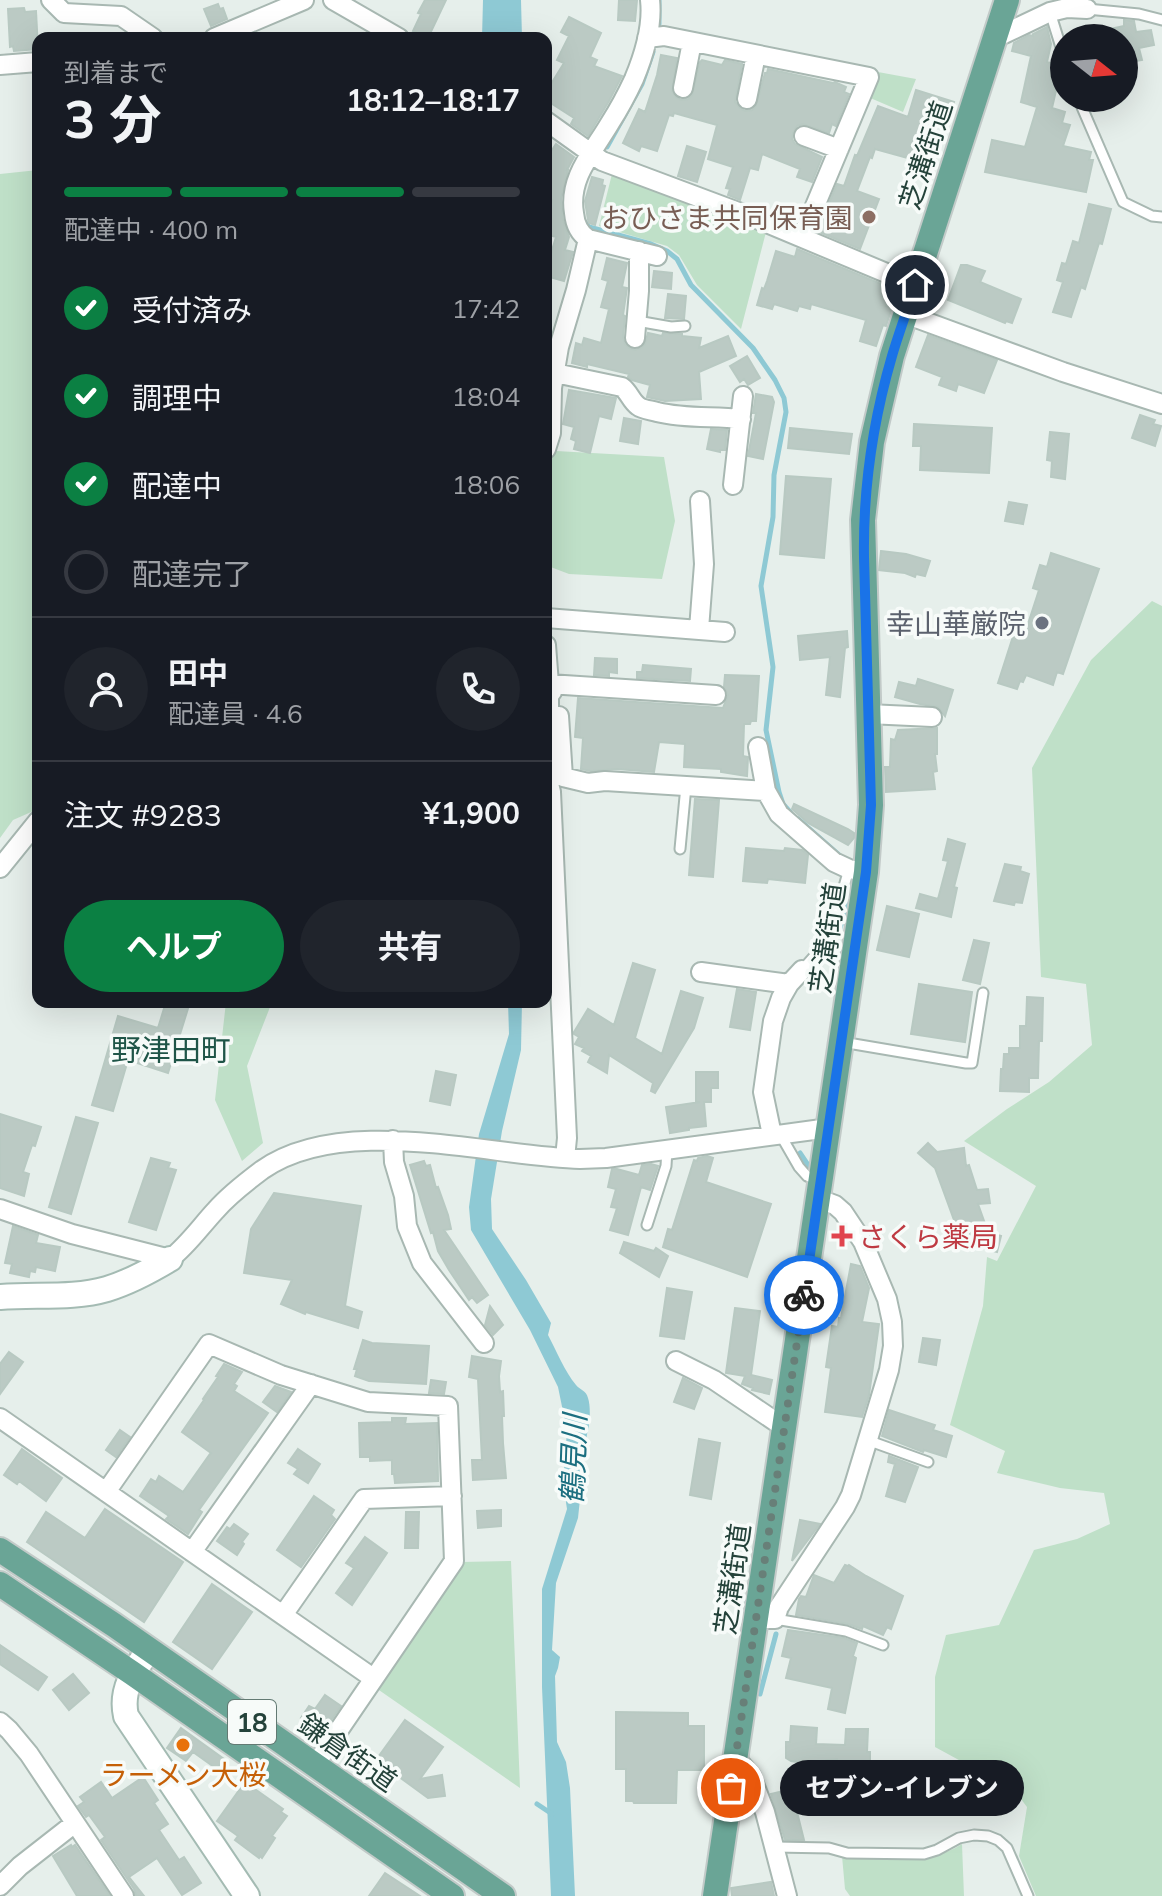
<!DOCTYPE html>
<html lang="ja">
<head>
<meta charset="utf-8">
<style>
  body { margin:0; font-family:Mulish,"Noto Sans JP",sans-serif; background:#20242c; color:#f1f3f6; height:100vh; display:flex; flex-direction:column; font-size:30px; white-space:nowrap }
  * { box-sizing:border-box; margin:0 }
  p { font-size:26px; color:#9ea1a6 }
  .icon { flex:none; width:44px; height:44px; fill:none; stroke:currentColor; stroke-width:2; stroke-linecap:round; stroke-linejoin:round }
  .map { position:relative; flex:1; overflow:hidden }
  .side { position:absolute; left:32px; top:32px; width:520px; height:976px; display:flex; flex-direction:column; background:#171b24; border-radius:16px; box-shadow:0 8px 32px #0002 }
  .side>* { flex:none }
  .needle { width:52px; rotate:107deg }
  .controls { position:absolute; left:1050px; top:24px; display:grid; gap:16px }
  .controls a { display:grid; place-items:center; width:88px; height:88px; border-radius:50%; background:#171b24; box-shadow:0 8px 32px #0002; font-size:40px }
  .pin { position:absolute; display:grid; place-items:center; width:68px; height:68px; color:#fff; margin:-34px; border:4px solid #fff; border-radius:50%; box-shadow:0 2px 8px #0007 }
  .courier { position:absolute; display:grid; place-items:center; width:80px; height:80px; margin:-40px; border:6px solid #1a73e8; border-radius:50%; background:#fff; color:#222; box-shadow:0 2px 10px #0007 }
  .bubble { position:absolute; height:56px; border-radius:28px; background:#171b24; box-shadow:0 8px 32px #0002; font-size:26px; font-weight:700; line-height:56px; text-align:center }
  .head em { font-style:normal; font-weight:700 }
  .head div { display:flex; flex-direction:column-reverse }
  .head { display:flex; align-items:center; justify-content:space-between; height:136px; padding:0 32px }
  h1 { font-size:52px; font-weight:700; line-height:60px }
  .bar { display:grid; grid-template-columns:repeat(4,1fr); gap:12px 8px; align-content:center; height:96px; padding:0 32px }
  .bar i { height:10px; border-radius:6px; background:#363941 }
  .bar .current { background:#0b8043 }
  .bar p { grid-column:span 4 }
  .line { display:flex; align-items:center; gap:20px; padding:0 32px; border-top:2px solid #363941 }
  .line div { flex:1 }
  .round { display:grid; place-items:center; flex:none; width:84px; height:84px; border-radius:42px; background:#20242c }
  ol { padding:0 32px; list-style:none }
  li { display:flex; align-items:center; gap:24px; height:88px }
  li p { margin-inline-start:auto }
  li .icon { padding:8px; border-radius:50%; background:#0b8043; color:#fff; stroke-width:4 }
  li:last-child { color:#9ea1a6 }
  li i { width:44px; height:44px; border:4px solid #363941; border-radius:50% }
  .action { display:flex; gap:16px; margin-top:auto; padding:16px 32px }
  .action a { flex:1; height:92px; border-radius:48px; background:#0b8043; color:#fff; font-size:32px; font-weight:700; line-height:92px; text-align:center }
  .action a+a { background:#20242c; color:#f1f3f6 }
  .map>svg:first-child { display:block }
</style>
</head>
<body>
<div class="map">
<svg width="1162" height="1896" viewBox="0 0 1162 1896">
  <rect width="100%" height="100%" fill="#e6efeb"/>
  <path fill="#bfe0c8" d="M878,72L916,79L903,112L868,97Z
    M38,170V809L13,820L0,838V174Z
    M612,174L766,232L741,329L697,285L679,255L667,246L599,226Z
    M556,451L664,457L675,521L662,579L569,574L548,566L546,459Z
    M1152,601L1162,606V1896H1036L1019,1856L1027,1807L1014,1790L935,1747V1677L946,1635L999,1625L1034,1550L1077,1539L1110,1524L1104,1493L1060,1488L997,1473L1005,1451L950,1425L983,1306L987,1257L997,1261L1036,1186L964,1141L1007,1109L1049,1082L1092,1045L1086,984L1041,977L1032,768L1091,660Z
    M226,1002H272L247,1066L263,1143L242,1161L215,1100Z
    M511,1561L520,1788L376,1688L461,1562Z
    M962,1844L964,1896H850L845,1889L842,1856C882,1857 929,1866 962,1844Z"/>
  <path fill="#8ec9d4" d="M483,0H521L522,38H482Z
    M508,1002H522L521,1050L502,1131L491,1199L492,1229L526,1280L551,1323L548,1335C556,1350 565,1372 576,1385C580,1390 586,1390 588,1398C591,1406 590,1426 587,1434L578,1518L556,1583L552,1650L560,1657L558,1668L555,1676L557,1742L566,1762L570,1788L575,1896H551L542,1687V1589L567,1509L563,1483L567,1431L558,1387L530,1330L471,1230L469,1207L479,1134L509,1034Z"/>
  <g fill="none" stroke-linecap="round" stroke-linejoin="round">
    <path stroke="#8ec9d4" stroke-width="5" d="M659,0V24
      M607,147L642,84L653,52
      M584,221L589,227L651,244L667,251L677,259L691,285L753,348L775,380L784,398L786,412L774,475L773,517L761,586L773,667L766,730L779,792L783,804L790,812
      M798,819L839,855
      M809,974C814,967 821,961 826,955C841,936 845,910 850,888
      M800,1153L810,1168
      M760,1694L776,1634
      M537,1804L552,1814"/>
  </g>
  <path fill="#bbcac4" stroke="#b8c9c2" stroke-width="2" d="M425,0H446L428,38L413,31L421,14L418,13Z
    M619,0H637L635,21L618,20Z
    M218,4L220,9L223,8L227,19L211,26L204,9Z
    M24,8L25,12L36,11L38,49L14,51L13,46L10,47L8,9Z
    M569,17L601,33L590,57L597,60L594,66L622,76L609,101L588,136L571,124L574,118L546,100V92L564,63L557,60L569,36L561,32Z
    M1124,20L1134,21L1136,32L1151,30L1154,45L1139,48L1142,60L1124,63V38H1096V32L1124,26Z
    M1047,27L1051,44L1047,62L1058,65L1056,72L1060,73L1052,108L1065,112L1062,123L1070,125L1063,146L1091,152L1089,160H1093L1086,192L985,172L992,140L1025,147L1037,107L1021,102L1031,56L1012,51L1014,43L1029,35L1033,36V34Z
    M661,55L677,58L672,91L676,97L681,100L688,99L692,95L700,62L702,60L722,65L725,60L742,64L735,102L740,108L745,111L752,110L756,106L765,73H767L768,69L833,83L835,82L846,87L844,92L849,94L836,126L832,124L829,133L803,124L797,126L793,133L792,139L795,144L822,157L812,182L797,177L800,169L762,154L758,170L750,168L740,200L728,195L730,189L726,188L733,167L708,159L717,125L674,113L673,116L669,115L657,151L641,146L639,151L623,143L639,109L645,112L657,75Z
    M916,90L954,102L947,125L928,119L915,160L875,149L872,158L870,157L857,191L879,199L860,249L819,232L818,229L837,184L844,186L855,155L857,156L878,106L908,117Z
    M556,144L574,157L567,170H568L561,199L563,220L569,237L565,250L573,252L564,281L546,276V270L556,237L546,234V222L552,200L546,199V159Z
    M687,146L706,152L697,182L678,176Z
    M592,177L603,180L602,185L605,186L595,225L589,223L588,220L585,201Z
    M1089,204L1111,209L1102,244L1099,243L1085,289L1081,287L1071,317L1053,312L1063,282L1057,280L1062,263L1066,264L1073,241L1079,243Z
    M797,249L891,288L886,306L892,308L886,326L883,325L876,346L860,341L866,320L811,304L810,309L799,306L797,311L774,304L772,309L757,305L762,288L764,289L767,281L776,251L795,257Z
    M607,258L627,263L622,287L627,288L623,315L625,316L623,337L625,344L629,348L635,350L641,348L645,344L648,333L662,336L663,333L682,334V336L701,338L699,348L728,336L736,356L699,372L701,399L665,401L647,397L650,385L632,380L628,377L629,374L587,364V367L572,363L576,343L582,345L584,338L601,343L609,309L601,307L608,281L602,279Z
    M961,265H967L985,271L980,282L1021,299L1012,323L1006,321L1005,323L948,300Z
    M654,271L672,273L671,289L652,287Z
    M668,294L686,296L684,319L665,318Z
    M928,335L997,360L984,393L958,384L956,391L939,385L942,377L916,367Z
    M747,356L760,378L748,385L744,379L740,382L730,366Z
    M569,390L616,398L611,419L599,416L590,453L574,449L576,441L571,439L574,427L563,424Z
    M756,394L772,397L774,402L763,459L748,456L756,413H753Z
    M1140,415L1155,420L1153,424L1161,426L1155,446L1132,438Z
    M624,418L641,421L638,444L620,441Z
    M914,424L992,428L989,473L920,470L921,446H913Z
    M790,428L852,434L849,454L788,448Z
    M711,429L727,430L725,450H720V452L707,449Z
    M1050,432L1069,434L1065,479L1051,477L1052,461L1047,460Z
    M786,476L831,479L824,558L780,554Z
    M1009,502L1027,505L1023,524L1005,521Z
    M881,551L906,554L930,561L925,576L916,574L915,577L905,573L879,570Z
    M1051,553L1099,569L1063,674L1057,672L1053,685L1026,675L1023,682L1020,681L1017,689L998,683L1017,624L1027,627L1039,590L1033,588L1040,565L1047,567Z
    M847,631L848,647L845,648L840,697L826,695L830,657L800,660L798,636Z
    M595,658L617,659V673L609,672V676L594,675Z
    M643,665L691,669L690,681L637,678V672H642Z
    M725,675L759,676L756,721H751L750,724H744L743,756L748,757L747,776L721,772V769L684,767L685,744L659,742L654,772L617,769L591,771L581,769L583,738L575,737L578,698L723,708L728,695L724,687Z
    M918,679L953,690L945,716L938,707L920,704L895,697L899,682L916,686Z
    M937,728V754H935L937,771L933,772L935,789L886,792L885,767H890L891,739L895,740L898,730Z
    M695,799L719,800L713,877L689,875Z
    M794,804L848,829L854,833V838L848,845L808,823L792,809Z
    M948,839L965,844L954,887L957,888L951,917L916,908L920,894L938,899L948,861L943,860Z
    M746,848L784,851L785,848L802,850L808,855L805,883L768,879L767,883L743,881Z
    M1005,864L1021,867L1020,871L1029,874L1022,903L1015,902L1014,905L994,901Z
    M887,906L919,914L909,957L877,950Z
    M974,940L989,943L980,984L963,980Z
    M633,963L655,970L635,1038L662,1054L681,991L703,998L694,1028L655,1093L651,1091L653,1083L609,1055L607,1073L588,1062L591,1056L582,1051L584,1048L575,1044L579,1037L574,1034V1032L588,1009L614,1025Z
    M919,984L972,992L965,1042L911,1034Z
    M737,989L756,992L750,1030L730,1027Z
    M1027,997L1043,998L1042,1041H1039L1038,1078H1029V1092L1000,1091L1001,1069H1003L1004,1054H1009V1048H1020V1026H1026Z
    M166,1002H190L168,1073L128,1060L113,1111L92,1105L118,1016L158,1028Z
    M436,1071L456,1075L450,1105L430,1101Z
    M696,1072H718V1088H711V1102H704L706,1126L689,1128V1130L670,1133L666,1107L700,1102H696Z
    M0,1114L41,1127L35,1146L32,1145L23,1172L29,1174L24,1196L0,1188Z
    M76,1117L98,1123L71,1214L49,1207Z
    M928,1143L937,1152L964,1148L966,1166L969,1165L977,1190L988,1189L990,1203L978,1204L988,1232L1001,1236L997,1252L962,1242L935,1168L918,1153Z
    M707,1156L713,1158L706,1182L771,1204L747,1277L663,1247L668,1229L672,1230L694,1160L697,1161L698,1158Z
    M151,1158L170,1163L168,1168L176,1170L156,1230L129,1222Z
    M424,1161L426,1166L430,1165L436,1188L438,1187L448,1215L451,1229L444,1230L488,1295L477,1303L472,1297L469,1300L449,1270L438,1251L433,1232L431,1233L410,1165Z
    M651,1164L658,1166L650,1190L641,1187L628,1235L610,1230L617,1208L611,1207L616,1189L608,1187L612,1169H617L639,1175L642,1165Z
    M274,1193L361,1206L345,1306L362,1312L358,1328L306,1312L305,1314L281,1304L292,1280L244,1273L251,1229Z
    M13,1226L38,1235L36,1243L60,1247L55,1271L36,1267L35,1272L30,1271L29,1277L10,1273L12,1264L5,1263Z
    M624,1242L654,1251L656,1248L668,1256L659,1277L620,1253Z
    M851,1264L860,1266L869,1288L862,1322L879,1324L869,1395L862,1417L825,1412L831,1368L826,1367L832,1326L838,1327L839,1318H841Z
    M667,1288L692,1292L684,1339L660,1336Z
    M490,1306L503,1325L493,1335L485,1325Z
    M735,1308L760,1311L751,1375L772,1380L769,1394L752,1390L753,1388L742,1384L745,1376L726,1373Z
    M923,1338L940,1340L936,1365L919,1362Z
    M363,1340L372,1343L429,1346L426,1384L369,1381L355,1376L357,1369H354Z
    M9,1352L23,1362L0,1394V1364Z
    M472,1356L501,1361L499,1376L500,1392L503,1391L504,1416H502L503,1443L506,1478L473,1480L472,1460H482L478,1379L469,1377Z
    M224,1364L242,1372L234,1384L237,1386L234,1391L268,1413L199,1510L202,1512L188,1534L166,1519L169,1516L140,1496L151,1479L156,1482L159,1476L183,1492L210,1454L211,1453L182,1432L204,1400L203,1399L218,1377L216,1376Z
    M683,1378L702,1388L694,1409L674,1402Z
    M431,1380L446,1382L444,1394L429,1393Z
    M275,1386L291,1392L277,1412L263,1402Z
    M889,1410L935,1425L933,1430L952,1436L946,1457L924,1450L923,1452L882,1436Z
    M392,1418H406L405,1424L437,1423L438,1481L395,1483L394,1474H392V1460L370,1461V1457H360L359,1423L392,1422Z
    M120,1430L130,1437L116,1457L106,1450Z
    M699,1439L720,1443L711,1499L690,1495Z
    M22,1449L62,1478L46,1501L19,1481L17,1484L4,1475Z
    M298,1449L320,1464L308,1483L294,1474L298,1469L288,1463Z
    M889,1456L918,1467L905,1502L886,1496L895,1464L888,1462Z
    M314,1496L334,1510L331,1515L335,1519L301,1567L277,1550Z
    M105,1509L183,1562L144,1622L27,1542L46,1512L85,1538Z
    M501,1510V1526L478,1528L477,1511Z
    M406,1512H419L418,1548H405Z
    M800,1520L820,1524L792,1561Z
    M234,1524L248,1534L242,1542L244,1544L237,1555L217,1541L227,1527L230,1529Z
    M365,1537L387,1553L352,1605L336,1593L354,1568L346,1563Z
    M845,1565L848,1566L849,1565L866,1576L903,1596L891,1629L887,1627L883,1635L863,1626L862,1629L848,1624L796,1615L799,1599L801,1596L806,1597L814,1575L834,1583Z
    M212,1584L252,1612L212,1669L173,1642Z
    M788,1630L844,1638L857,1643L853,1656L856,1658L845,1713L828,1709L832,1688L786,1678L791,1658L782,1656Z
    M0,1645L47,1677L38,1690L0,1664Z
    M73,1674L89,1693L69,1710L53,1690Z
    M325,1695L341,1706L317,1740L301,1729L306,1721L301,1718L309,1706L315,1709Z
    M616,1712L688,1713V1726H704V1770H677L676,1803H634L633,1801H626V1769H616Z
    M405,1720L443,1747L420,1779L442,1775L445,1796L428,1798L376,1760Z
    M791,1726L817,1728L816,1744L845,1745L846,1729H868L867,1752H870V1767L837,1766V1759L802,1763L791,1761L786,1758V1742H790Z
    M181,1728L224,1759L217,1769L193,1752L186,1761L167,1748Z
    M143,1777L158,1800L154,1803L168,1824L159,1830L179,1860L184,1857L201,1883L182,1895L157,1858L129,1877L144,1896H136L134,1889L101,1840L105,1837L89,1815L86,1817L78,1806L84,1802L80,1797L101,1782L112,1798Z
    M245,1782L283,1809L281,1812L287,1816L272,1836L275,1838L262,1858L260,1856L259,1858L235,1840L238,1836L217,1821Z
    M998,1784L1000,1811L972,1812L971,1786Z
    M827,1787H844L843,1813L797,1812L804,1840H785L771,1794L792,1789L794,1796L826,1797Z
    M71,1845L72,1847L75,1845L110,1896H77L53,1856Z
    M385,1873L420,1896H369Z
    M771,1882L774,1896H732L731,1888Z"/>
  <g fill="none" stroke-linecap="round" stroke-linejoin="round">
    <defs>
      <path id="lane" d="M1087,9L1139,14L1162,20
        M1050,12L1064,57
        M1078,98L1123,202L1152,216L1162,217
        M637,321L671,327L685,326
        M680,849L686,786
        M802,970L826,943L833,925L849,869
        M842,1042L966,1063H972L983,993
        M780,1134L799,1167L807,1176L820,1182
        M647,1225L666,1166L667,1149
        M867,1440L928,1462
        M775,1619L846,1631L883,1645
        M775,1847L829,1848L847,1853L924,1854L937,1850L959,1838L974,1835L988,1836L998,1840L1007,1848L1028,1896"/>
      <path id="street" d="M51,0L64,13L121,16L153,38
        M333,0L399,38
        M650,0C653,26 644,55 634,79C627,94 619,109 610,123C593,152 568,178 574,213C575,224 579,233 588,239L657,256
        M996,32L1004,34L1050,12L1067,8L1087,9
        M214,38L304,0
        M647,38L664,36L869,77L802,237
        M0,65L38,62
        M683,88L692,42
        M747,99L756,55
        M546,121L602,161L757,219L915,285
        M804,136L839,149
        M905,314L1063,372L1162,404
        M635,338L639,291V251
        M555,373L622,387C629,392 631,401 638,406C643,410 651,410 657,412C685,419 712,416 741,419
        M546,449L551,433L552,388L559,347L576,290L588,239
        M733,485L743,396
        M546,618L725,632
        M699,629L704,564L700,501
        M546,645L549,684V784L551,792L567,1138L565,1158
        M552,692L549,684L716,695
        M868,714L932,717
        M559,716L563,777L588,783L605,781L766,791
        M758,747L766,791L779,814L834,862L849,869L866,872
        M0,868L38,821
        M701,972L789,984
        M772,1135L763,1092L773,1021L781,998L789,984L802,970
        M393,1140L394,1162L404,1196L407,1226L422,1263L484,1343
        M0,1209L72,1234L170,1259C188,1245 201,1226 216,1210C229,1195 246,1182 262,1170C343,1113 487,1156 580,1159L606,1158L829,1128
        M676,1361L714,1380L785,1428
        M0,1418L373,1678
        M106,1492L209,1344L281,1375L368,1402L448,1406L454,1561L315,1765
        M192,1552L311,1384
        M283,1615L364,1499L452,1496
        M757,1619H775L779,1607L845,1507L851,1495L889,1370L893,1346L892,1322L887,1299L863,1242L843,1212L835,1205L819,1199
        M0,1722L9,1730L29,1754L124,1896
        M736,1758L751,1776L765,1812L787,1896
        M0,1886L20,1866L75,1823"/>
      <path id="secondary" d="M0,1297C35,1294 73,1299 107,1289C130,1282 150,1271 170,1259
        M149,1650C134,1670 120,1690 126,1716L247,1896"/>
      <path id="primary" d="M0,1550L114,1625L503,1896
        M0,1584L132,1673L452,1896
        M715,1896L866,872L871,805L863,520L872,442L892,356L1007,0"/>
    </defs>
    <use href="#lane" stroke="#a8b8b2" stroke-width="13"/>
    <use href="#street" stroke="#a8b8b2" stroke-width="22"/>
    <use href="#secondary" stroke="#a4bbb3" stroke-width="28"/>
    <use href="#primary" stroke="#c2cac8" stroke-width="28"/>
    <use href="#lane" stroke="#fff" stroke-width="9"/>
    <use href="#street" stroke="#fff" stroke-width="18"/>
    <use href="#secondary" stroke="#fff" stroke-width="24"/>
    <use href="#primary" stroke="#6aa596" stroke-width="24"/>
  </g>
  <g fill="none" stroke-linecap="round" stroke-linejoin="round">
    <path stroke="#687f78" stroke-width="8" stroke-dasharray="0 14.4" d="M731,1788L804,1295"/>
    <path stroke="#1a73e8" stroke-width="10" d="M804,1295L866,872L871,805L864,557C863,489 873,421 892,356C899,332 908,309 915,285"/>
  </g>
  <circle fill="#8d6e63" stroke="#f7fbf9" stroke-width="3" cx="869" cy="217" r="8"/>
  <circle fill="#6b7280" stroke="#f7fbf9" stroke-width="3" cx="1042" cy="623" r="8"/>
  <path fill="#e0444e" stroke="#f7fbf9" stroke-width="3" d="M838 1224h8v8h8v8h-8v8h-8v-8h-8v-8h8z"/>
  <circle fill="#e8710a" stroke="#f7fbf9" stroke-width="3" cx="183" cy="1745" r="8"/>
  <g text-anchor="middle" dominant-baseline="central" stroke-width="7" stroke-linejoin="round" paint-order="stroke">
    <rect fill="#f7fbf9" stroke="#637a73" stroke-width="2" x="228" y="1700" width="48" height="44" rx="6"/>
    <g font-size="26" font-weight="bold" fill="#24423a">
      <text x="252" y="1722">18</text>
    </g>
    <g font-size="28" fill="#24423a" stroke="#f7fbf9">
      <text transform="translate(925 155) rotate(-72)">芝溝街道</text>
      <text transform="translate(827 938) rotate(-82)">芝溝街道</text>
      <text transform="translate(732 1579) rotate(-82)">芝溝街道</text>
      <text transform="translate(348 1752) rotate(35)">鎌倉街道</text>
    </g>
    <g font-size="28" fill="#785e54" stroke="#f7fbf9" text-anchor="end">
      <text x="853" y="217">おひさま共同保育園</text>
    </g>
    <g font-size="28" fill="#5b616d" stroke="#f7fbf9" text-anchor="end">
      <text x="1026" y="623">幸山華厳院</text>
    </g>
    <g font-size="28" fill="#be3a42" stroke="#f7fbf9" text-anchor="start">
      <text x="858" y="1236">さくら薬局</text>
    </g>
    <g font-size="28" fill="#c56008" stroke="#f7fbf9">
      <text x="183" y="1774">ラーメン大桜</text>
    </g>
    <g font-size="30" fill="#1f5548" stroke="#f7fbf9">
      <text x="171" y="1050">野津田町</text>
    </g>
    <g font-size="30" font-style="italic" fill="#1c6f80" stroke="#f7fbf9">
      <text transform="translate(573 1459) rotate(-88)">鶴見川</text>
    </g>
  </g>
</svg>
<div class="controls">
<a><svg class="needle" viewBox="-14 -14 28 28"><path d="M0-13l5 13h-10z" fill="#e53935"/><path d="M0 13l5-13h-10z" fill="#9ea1a6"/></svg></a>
</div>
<div class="pin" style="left:731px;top:1788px;background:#ea580c"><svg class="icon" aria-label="bag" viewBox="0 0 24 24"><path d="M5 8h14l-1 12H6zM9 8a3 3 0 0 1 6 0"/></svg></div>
<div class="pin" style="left:915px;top:285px;background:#1f2937"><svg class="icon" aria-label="home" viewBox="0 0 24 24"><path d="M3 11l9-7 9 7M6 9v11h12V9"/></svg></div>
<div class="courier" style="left:804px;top:1295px"><svg class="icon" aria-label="bike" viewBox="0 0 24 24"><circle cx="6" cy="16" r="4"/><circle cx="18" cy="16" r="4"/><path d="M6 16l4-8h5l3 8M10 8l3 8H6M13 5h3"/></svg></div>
<div class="bubble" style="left:780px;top:1760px;width:244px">セブン-イレブン</div>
<section class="side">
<div class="head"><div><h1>3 分</h1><p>到着まで</p></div><em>18:12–18:17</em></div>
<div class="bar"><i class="current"></i><i class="current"></i><i class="current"></i><i></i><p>配達中 · 400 m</p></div>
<ol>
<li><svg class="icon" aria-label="check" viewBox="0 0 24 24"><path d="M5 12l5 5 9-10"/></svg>受付済み<p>17:42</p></li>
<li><svg class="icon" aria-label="check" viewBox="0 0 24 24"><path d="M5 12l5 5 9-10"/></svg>調理中<p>18:04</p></li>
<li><svg class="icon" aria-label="check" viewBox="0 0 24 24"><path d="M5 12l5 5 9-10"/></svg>配達中<p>18:06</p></li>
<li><i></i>配達完了</li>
</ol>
<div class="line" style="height:144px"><a class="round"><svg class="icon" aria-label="person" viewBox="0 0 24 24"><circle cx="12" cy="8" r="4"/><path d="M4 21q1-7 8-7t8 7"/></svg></a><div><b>田中</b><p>配達員 · 4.6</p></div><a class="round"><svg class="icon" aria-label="phone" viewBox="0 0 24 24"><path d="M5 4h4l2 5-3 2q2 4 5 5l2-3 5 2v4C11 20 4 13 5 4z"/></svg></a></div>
<div class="line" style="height:104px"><div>注文 #9283</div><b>¥1,900</b></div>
<div class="action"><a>ヘルプ</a><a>共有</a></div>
</section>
</div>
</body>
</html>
